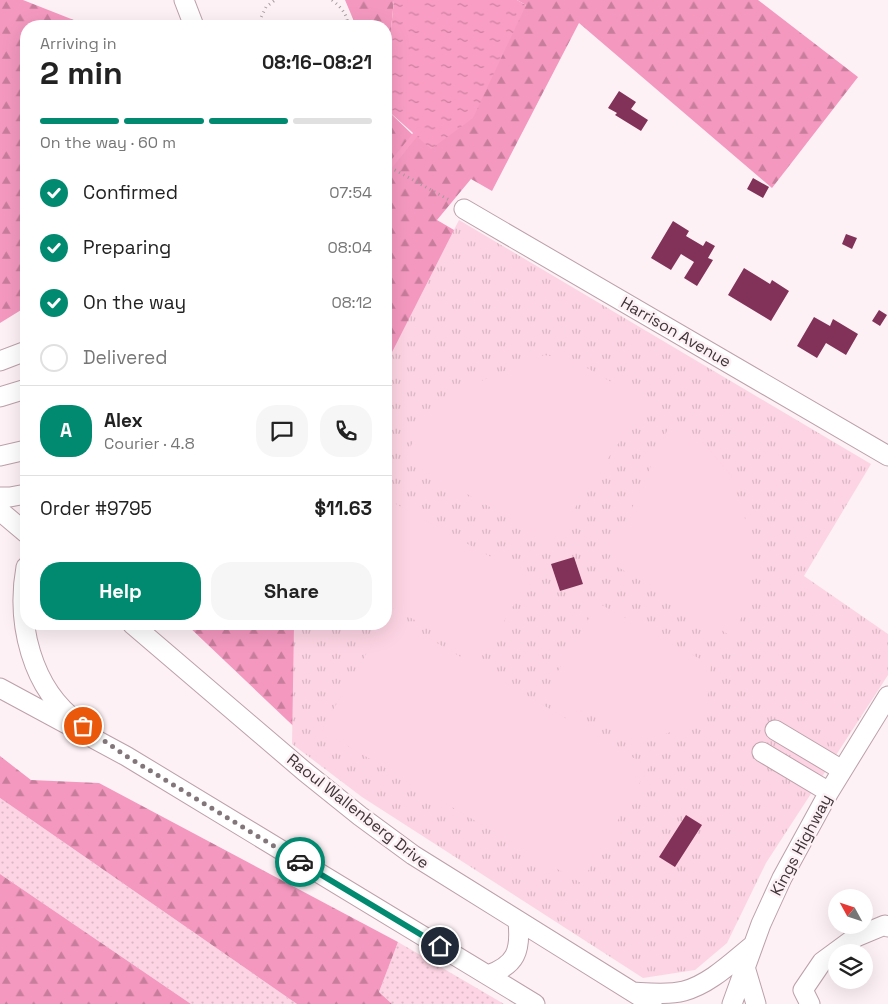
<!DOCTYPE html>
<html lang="en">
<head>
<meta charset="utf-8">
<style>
  body { margin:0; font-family:"Space Grotesk",sans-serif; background:#f6f6f6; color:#222; height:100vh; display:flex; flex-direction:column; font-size:19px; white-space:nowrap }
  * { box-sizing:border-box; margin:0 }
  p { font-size:16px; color:#767676 }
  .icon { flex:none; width:28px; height:28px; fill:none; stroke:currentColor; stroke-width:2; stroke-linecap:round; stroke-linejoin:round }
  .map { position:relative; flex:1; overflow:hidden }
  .sheet { position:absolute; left:20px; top:20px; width:372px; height:610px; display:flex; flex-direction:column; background:#fff; border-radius:20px; box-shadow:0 5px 20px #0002 }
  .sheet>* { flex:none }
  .needle { width:32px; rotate:310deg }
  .controls { position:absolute; left:828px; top:889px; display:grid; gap:10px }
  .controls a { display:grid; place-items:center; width:45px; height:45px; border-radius:50%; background:#fff; box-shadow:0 5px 20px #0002; font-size:25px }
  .pin { position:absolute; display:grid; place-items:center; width:42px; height:42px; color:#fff; margin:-21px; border:2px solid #fff; border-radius:50%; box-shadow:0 1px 5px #0007 }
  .courier { position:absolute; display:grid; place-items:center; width:50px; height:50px; margin:-25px; border:4px solid #028a71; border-radius:50%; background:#fff; color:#222; box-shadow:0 1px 6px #0007 }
  .headline em { font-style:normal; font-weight:800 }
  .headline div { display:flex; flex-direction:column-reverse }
  .headline { display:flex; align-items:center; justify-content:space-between; height:85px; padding:0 20px }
  h1 { font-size:32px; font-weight:800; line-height:38px }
  .bar { display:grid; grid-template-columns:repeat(4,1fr); gap:8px 5px; align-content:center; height:60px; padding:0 20px }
  .bar i { height:6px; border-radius:4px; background:#e0e0e0 }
  .bar .active { background:#028a71 }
  .bar p { grid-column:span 4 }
  .line { display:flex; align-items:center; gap:12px; padding:0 20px; border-top:1px solid #e0e0e0 }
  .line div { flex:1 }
  .round { display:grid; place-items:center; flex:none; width:52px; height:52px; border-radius:20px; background:#f6f6f6 }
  ol { padding:0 20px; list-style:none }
  li { display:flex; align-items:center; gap:15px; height:55px }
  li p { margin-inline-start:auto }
  li .icon { padding:5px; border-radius:50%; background:#028a71; color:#fff; stroke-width:4 }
  li:last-child { color:#767676 }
  li i { width:28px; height:28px; border:2px solid #e0e0e0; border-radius:50% }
  .primary-button { display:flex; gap:10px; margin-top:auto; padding:10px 20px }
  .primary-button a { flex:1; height:58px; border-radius:20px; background:#028a71; color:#fff; font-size:20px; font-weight:800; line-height:58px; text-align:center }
  .primary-button a+a { background:#f6f6f6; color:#222 }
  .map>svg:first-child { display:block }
</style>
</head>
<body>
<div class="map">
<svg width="888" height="1004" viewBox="0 0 888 1004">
  <defs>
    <pattern id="grass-dots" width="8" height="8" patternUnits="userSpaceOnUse" patternTransform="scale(1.25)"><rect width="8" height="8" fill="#fdd4e3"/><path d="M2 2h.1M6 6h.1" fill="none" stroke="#dab7c4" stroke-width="1.8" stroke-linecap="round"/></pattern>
    <pattern id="forest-firs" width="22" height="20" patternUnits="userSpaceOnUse" patternTransform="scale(1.25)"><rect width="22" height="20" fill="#f498bf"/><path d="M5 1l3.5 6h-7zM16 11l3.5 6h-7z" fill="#c77d9c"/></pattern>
    <pattern id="park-tufts" width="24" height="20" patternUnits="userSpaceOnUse" patternTransform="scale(1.25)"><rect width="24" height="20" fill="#fdd4e3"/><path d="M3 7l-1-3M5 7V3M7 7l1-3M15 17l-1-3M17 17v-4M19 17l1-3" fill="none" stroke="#dab7c4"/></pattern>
    <pattern id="water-ripples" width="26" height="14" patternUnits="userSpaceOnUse" patternTransform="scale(1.25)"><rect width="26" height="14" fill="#f99dc4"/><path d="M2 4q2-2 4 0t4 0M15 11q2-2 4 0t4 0" fill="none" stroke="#cb81a0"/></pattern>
  </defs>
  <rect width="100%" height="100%" fill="#fdf1f5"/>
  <path fill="url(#grass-dots)" d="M0,798L297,1004H191L0,874Z
    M398,942L504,1004H392L379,992Z"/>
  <path fill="url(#forest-firs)" d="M0,0H23L89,26H26V307L0,323Z
    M345,0H394L386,77V26H356Z
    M517,0H758L858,77L772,188L579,23L492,191L471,179L437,220L856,466L386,477V109L414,136L526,5Z
    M186,624H327L307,739Z
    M0,756L31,780L99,783L398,942L379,992L392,1004H297L0,798Z
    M0,874L191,1004H0Z"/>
  <path fill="url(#park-tufts)" d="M459,220L871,464L804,576L888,634V675L766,863L727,943L695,970L643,978L362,797L292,744L294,624H386V364Z"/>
  <path fill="#fdd4e3" d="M544,355L573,360L646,402L552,542L405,459L415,437L464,388Z
    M671,422L701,440L731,475L746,522L752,562L749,604L731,636L608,561Z
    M387,499L529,578L484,656L386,605Z
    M598,603L711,665L705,719L639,744L587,708L576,714L545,693Z
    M389,615L649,767L581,883L321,730L384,624H386V620Z"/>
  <path fill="url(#water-ripples)" d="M394,0H517L526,5L473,118L431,149L386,109V77Z"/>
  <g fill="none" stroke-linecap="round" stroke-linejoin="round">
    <path stroke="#f99dc4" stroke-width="5.5" d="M386,171L419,130"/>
  </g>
  <path fill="#823258" d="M619,91L636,102L631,109L648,120L641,131L615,115L617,113L608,108Z
    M753,178L769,187L763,198L747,189Z
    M673,221L689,231L686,236L703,246L706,241L715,246L708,258L713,260L697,286L684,278L694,262L681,254L671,270L651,258Z
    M846,234L857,238L852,249L842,244Z
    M744,268L770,284L772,280L789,291L771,321L728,295Z
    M879,310L887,315L880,326L872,321Z
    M814,317L830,326L833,319L858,334L846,355L826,343L817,358L797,346Z
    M574,557L583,584L560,591L551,564Z
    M686,815L702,825L675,867L659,857Z"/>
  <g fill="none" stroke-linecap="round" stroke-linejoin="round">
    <defs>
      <path id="minor" d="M184,0L194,26
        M464,209L888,456
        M0,361L26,351
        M0,397L26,389
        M0,456L26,450
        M0,497H10L26,494
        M0,511L26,533
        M26,567C16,622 31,689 79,723
        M132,624L304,771L360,816L413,855L652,1004
        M0,688L126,756L535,1004
        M775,730L842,770
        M762,752L829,792
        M745,967L756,1004
        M488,975C516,965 521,951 518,922
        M633,992C650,993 668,995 684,991C710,984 732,962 752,946
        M732,1004L761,924L782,878L829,792L888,696
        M810,1004L803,990L822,962L856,937L885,925L888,927"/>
    </defs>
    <use href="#minor" stroke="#bc9faa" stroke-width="21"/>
    <path stroke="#a5999d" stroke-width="3" stroke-dasharray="1 4" stroke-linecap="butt" d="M332,0C342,8 347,14 348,26
      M257,26L266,7L275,0
      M386,165L451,201"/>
    <use href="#minor" stroke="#fff" stroke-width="19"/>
  </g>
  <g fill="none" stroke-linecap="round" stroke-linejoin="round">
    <path stroke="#82767a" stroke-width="5" stroke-dasharray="0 9" d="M83,726L126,756L300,862"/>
    <path stroke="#028a71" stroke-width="6" d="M300,862L440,946"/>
  </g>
  <g text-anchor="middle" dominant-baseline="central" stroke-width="5" stroke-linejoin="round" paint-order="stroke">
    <g font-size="16" fill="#403438" stroke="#fdf1f5">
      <text transform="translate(676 332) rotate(30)">Harrison Avenue</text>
      <text transform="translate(358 811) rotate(38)">Raoul Wallenberg Drive</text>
      <text transform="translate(801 845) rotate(-62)">Kings Highway</text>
    </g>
  </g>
</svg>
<div class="controls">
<a><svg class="needle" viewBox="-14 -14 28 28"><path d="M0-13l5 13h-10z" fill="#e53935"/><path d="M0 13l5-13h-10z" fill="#767676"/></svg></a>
<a><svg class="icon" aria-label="layers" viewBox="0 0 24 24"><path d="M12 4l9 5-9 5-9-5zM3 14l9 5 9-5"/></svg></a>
</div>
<div class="pin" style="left:83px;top:726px;background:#ea580c"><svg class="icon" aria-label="bag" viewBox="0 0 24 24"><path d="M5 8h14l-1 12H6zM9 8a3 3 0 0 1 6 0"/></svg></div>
<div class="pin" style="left:440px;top:946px;background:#1f2937"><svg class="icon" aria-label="home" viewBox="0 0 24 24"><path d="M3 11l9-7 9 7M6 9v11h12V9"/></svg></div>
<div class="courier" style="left:300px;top:862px"><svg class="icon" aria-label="car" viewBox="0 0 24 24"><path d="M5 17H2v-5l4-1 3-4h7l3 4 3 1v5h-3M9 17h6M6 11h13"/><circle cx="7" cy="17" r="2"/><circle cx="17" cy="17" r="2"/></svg></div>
<section class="sheet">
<div class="headline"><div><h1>2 min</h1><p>Arriving in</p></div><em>08:16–08:21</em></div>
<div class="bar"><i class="active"></i><i class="active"></i><i class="active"></i><i></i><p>On the way · 60 m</p></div>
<ol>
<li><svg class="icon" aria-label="check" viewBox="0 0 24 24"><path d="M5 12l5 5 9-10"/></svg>Confirmed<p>07:54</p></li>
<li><svg class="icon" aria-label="check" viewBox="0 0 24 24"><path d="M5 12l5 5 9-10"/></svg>Preparing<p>08:04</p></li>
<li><svg class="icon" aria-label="check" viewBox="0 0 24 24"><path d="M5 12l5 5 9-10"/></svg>On the way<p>08:12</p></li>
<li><i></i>Delivered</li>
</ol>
<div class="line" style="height:90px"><b class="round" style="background:#028a71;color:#fff">A</b><div><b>Alex</b><p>Courier · 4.8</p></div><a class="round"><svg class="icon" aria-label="chat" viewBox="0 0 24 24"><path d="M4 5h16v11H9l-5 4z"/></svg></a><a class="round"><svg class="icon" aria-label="phone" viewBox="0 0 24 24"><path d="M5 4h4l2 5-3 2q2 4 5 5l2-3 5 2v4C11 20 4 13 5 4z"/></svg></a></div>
<div class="line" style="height:65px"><div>Order #9795</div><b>$11.63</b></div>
<div class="primary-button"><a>Help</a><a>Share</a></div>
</section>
</div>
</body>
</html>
